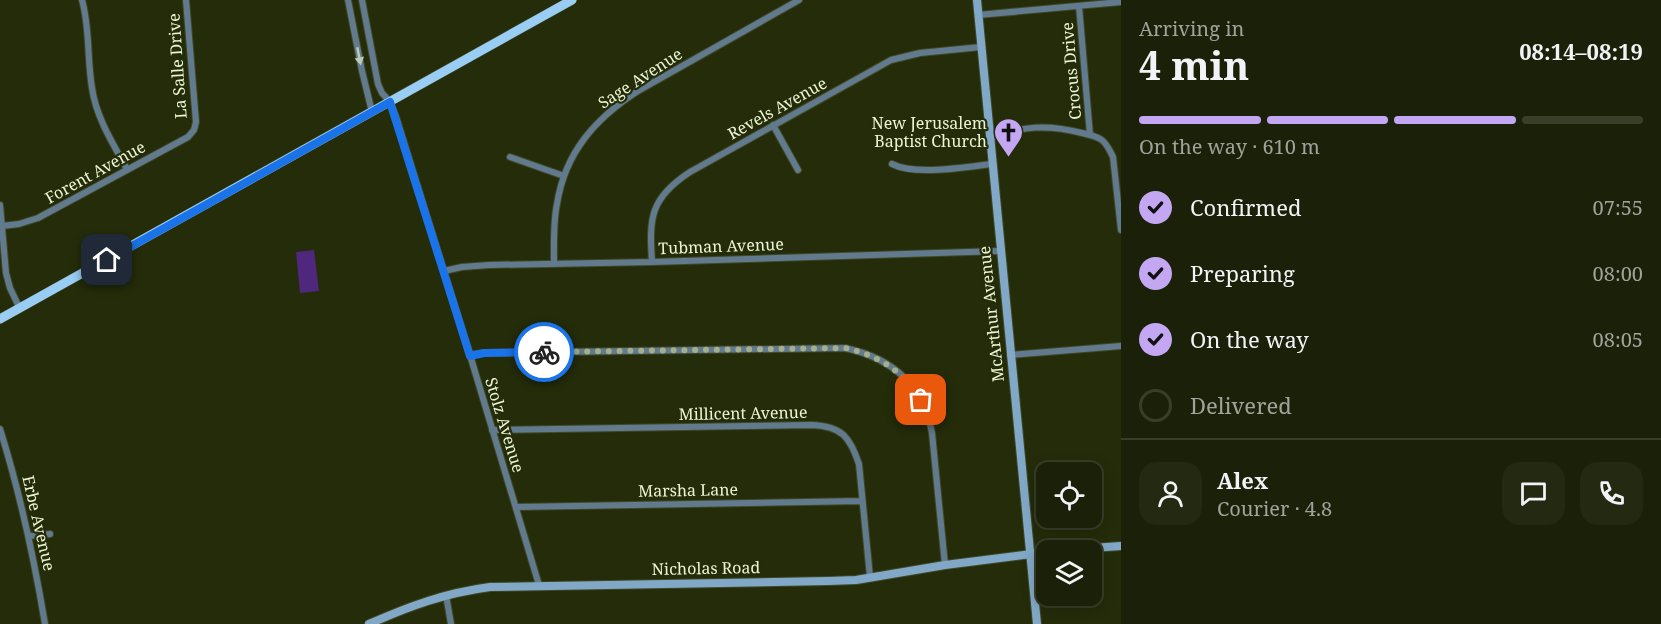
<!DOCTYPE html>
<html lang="en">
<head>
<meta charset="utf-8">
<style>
  body { margin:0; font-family:"Noto Serif",serif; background:#242912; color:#f1f3f6; height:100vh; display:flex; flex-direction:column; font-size:22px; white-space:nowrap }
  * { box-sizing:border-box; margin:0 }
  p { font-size:20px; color:#a0a39c }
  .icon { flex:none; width:33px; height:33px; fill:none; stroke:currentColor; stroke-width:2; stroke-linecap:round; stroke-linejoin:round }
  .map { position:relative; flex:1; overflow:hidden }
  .panel { display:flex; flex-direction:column; background:#1b2108; width:540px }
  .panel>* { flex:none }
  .tools { position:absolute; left:1036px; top:462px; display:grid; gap:12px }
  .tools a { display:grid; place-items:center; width:66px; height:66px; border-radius:12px; background:#1b2108; box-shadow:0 3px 15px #0003,0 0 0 2px #393e29; font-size:30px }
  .pin { position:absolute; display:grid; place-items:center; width:51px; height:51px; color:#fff; margin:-26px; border-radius:12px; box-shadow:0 3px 9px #0006 }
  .courier { position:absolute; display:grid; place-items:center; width:60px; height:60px; margin:-30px; border:4px solid #1a73e8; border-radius:50%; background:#fff; color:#222; box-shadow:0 2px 8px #0007 }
  .summary em { font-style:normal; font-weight:700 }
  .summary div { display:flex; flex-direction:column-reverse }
  .summary { display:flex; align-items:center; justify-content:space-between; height:102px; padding:0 18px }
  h1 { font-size:39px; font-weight:700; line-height:45px }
  .bar { display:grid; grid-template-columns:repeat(4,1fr); gap:9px 6px; align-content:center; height:72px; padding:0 18px }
  .bar i { height:8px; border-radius:4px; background:#393e29 }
  .bar .current { background:#c3a7f2 }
  .bar p { grid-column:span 4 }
  .line { display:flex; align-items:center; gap:15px; padding:0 18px; border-top:2px solid #393e29 }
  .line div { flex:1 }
  .round { display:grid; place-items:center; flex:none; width:63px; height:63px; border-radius:18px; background:#242912 }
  ol { padding:0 18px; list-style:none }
  li { display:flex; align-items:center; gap:18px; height:66px }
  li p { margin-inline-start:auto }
  li .icon { padding:6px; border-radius:50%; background:#c3a7f2; color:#111; stroke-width:4 }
  li:last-child { color:#a0a39c }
  li i { width:33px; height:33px; border:3px solid #393e29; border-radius:50% }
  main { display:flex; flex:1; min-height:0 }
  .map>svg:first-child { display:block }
</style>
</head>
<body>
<main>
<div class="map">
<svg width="1121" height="624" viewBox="0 0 1121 624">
  <rect width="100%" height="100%" fill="#242c0a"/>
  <path fill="#4f277d" d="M314,250L319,291L300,293L296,252Z"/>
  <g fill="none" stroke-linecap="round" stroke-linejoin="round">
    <defs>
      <path id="street" d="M82,0C90,28 87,59 92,88C96,117 113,144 127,169
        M348,0L362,71L372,112
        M362,0L378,84L382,93L390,102L396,117L470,355L539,585
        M1079,6L1090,135
        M978,15L1121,2
        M773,125L798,170
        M990,138C1023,126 1047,124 1082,133C1089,135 1098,136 1103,141C1108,146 1110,151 1113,157L1121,230
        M510,157L564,176
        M892,164C915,176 966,167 992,164
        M0,205L6,273L10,288L20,309
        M2,226L19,224L38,218L188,137L194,130L196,122L186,0
        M652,262C649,218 650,198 690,172L891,60L920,53L981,47
        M554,264C554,244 553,223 557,204C565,152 596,118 638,91L799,0
        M444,271L462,267L489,265L652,262L1000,251
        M470,355L484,353L845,348C892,358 923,385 932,433L945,565
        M1010,355L1121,346
        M0,429C20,493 34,558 45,624
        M492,430L811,425C842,426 850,437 859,464L870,577
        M516,507L861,501
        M29,536L50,534
        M446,595L451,624"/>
      <path id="secondary" d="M977,0L1037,624
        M1064,550L1121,546
        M369,624C410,606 445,593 490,587L828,581L856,580L945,565L1047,552"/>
      <path id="primary" d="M0,319L572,0"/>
    </defs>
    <use href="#street" stroke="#404826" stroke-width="8"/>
    <use href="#secondary" stroke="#404826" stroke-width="10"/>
    <use href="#primary" stroke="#404826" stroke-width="10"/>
    <use href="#street" stroke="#627a8d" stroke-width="6"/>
    <use href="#secondary" stroke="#81a9c7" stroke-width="8"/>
    <use href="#primary" stroke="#99cdf4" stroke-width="9"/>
  </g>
  <defs><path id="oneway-solid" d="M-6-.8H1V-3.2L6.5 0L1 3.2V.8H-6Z" transform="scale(1.5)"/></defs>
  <use fill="#bbcabb" href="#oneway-solid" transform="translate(359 56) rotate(79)"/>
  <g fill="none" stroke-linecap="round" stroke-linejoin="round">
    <path stroke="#a5af8d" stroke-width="6" stroke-dasharray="0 10.8" d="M544,352L845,348C878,355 903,371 921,400"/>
    <path stroke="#1a73e8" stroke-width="8" d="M107,260L390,102L470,356L484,353L544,352"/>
  </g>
  <defs>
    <symbol id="church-pin" viewBox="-11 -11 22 30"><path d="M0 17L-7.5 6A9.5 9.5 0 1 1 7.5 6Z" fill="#c3a7f2" stroke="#242c0a"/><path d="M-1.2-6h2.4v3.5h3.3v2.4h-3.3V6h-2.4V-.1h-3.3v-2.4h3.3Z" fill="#111"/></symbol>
  </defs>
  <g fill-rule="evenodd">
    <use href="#church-pin" x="992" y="116" width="33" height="45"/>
  </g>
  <g text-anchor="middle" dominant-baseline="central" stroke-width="4.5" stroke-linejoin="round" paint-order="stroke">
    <g font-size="16" fill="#ebf5d4" stroke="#242c0a">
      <text transform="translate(177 66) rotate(-94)">La Salle Drive</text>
      <text transform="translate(1071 71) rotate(-95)">Crocus Drive</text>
      <text transform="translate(640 78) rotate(-33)">Sage Avenue</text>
      <text transform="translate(777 108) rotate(-29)">Revels Avenue</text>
      <text transform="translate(95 172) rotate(-29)">Forent Avenue</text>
      <text transform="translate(721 246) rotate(-2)">Tubman Avenue</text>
      <text transform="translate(991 314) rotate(-96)">McArthur Avenue</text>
      <text transform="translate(743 413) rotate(-1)">Millicent Avenue</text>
      <text transform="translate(505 425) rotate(73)">Stolz Avenue</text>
      <text transform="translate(688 490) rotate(-1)">Marsha Lane</text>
      <text transform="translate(39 523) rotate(77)">Erbe Avenue</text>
      <text transform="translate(706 568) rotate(-1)">Nicholas Road</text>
    </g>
    <g font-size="16" fill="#ebf5d4" stroke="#242c0a" text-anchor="end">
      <text x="987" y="123">New Jerusalem<tspan x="987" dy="18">Baptist Church</tspan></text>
    </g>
  </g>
</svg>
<div class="tools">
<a><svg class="icon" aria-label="locate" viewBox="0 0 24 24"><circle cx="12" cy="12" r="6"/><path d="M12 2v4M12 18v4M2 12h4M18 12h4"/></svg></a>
<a><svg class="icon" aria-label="layers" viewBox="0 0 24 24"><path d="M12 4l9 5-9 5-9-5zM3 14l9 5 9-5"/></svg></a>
</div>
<div class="pin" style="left:921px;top:400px;background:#ea580c"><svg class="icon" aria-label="bag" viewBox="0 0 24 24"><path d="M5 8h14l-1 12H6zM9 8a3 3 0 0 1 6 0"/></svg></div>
<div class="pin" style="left:107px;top:260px;background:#1f2937"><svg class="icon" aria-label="home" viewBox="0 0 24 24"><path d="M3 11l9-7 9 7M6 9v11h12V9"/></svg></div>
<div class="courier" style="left:544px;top:352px"><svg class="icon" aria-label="bike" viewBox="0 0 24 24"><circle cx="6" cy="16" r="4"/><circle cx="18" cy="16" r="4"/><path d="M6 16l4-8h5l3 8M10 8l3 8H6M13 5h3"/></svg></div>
</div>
<section class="panel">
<div class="summary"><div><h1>4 min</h1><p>Arriving in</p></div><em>08:14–08:19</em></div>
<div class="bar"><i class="current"></i><i class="current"></i><i class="current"></i><i></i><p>On the way · 610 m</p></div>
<ol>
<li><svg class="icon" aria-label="check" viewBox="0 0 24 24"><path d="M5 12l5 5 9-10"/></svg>Confirmed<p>07:55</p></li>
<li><svg class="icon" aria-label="check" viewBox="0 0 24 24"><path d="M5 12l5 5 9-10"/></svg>Preparing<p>08:00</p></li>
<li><svg class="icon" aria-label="check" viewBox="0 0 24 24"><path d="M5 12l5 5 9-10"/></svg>On the way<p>08:05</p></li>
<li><i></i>Delivered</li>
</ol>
<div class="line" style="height:108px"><a class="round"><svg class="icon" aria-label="person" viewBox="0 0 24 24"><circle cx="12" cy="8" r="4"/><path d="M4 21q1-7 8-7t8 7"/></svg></a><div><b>Alex</b><p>Courier · 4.8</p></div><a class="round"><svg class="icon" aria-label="chat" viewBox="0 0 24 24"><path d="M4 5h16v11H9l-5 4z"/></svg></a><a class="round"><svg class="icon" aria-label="phone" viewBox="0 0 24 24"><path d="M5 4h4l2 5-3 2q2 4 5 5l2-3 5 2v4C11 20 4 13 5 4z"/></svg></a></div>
</section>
</main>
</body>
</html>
